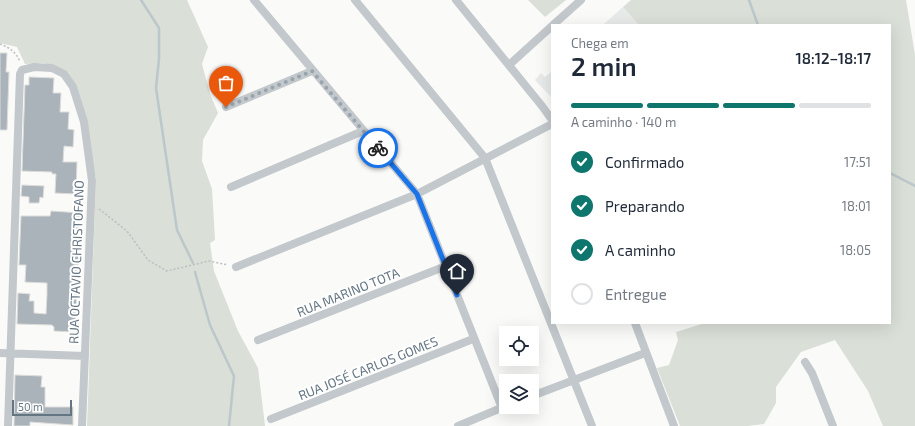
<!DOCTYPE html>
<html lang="pt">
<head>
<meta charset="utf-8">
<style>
  body { margin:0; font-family:"Exo 2",sans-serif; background:#f6f6f7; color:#1f2937; height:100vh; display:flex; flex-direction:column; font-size:15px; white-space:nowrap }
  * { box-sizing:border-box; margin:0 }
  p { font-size:13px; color:#747a83 }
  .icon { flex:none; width:22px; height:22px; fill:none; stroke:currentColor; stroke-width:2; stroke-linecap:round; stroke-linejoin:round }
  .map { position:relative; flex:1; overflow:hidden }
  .details { position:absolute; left:551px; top:24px; width:340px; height:300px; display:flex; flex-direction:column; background:#fff; border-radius:0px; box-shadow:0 4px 16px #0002 }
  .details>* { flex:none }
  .fabs { position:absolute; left:499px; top:326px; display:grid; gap:8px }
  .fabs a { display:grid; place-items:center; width:40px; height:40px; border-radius:0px; background:#fff; box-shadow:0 4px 16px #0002; font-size:20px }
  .scale { position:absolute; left:12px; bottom:10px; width:60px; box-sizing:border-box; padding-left:4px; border:2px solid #657683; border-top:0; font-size:11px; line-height:14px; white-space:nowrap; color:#657683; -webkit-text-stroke:3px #fff; paint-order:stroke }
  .pin { position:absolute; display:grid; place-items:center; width:34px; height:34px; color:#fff; margin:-41px -17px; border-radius:50% 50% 50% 0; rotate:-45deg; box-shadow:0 0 4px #0007 }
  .pin .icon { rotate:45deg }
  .courier { position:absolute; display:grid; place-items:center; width:40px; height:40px; margin:-20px; border:3px solid #1a73e8; border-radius:50%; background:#fff; color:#222; box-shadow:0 1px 5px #0007 }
  .headline em { font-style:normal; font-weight:600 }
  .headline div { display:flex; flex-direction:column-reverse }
  .headline { display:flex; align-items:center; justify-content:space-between; height:68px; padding:0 20px }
  h1 { font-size:26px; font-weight:600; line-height:30px }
  .bar { display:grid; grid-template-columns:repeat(4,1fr); gap:6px 4px; align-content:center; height:48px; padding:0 20px }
  .bar i { height:5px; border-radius:3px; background:#e0e1e3 }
  .bar .current { background:#0f766e }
  .bar p { grid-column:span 4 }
  ol { padding:0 20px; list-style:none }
  li { display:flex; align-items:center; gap:12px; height:44px }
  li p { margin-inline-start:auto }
  li .icon { padding:4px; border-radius:50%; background:#0f766e; color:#fff; stroke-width:4 }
  li:last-child { color:#747a83 }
  li i { width:22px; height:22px; border:2px solid #e0e1e3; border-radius:50% }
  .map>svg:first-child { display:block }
</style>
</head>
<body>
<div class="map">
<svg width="915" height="426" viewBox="0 0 915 426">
  <rect width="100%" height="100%" fill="#fafaf8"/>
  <path fill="#e8e9e9" d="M623,7L639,25H603Z
    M552,71V98L535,80L541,73L545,77Z"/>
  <path fill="#dadfd7" d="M0,0H187L208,47L202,64L210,94L218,113L203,140L202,161L212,189L215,240L210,243L214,271L238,331L258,368L265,426H87L96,179L77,88L63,70L43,63L25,64L17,47L0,43Z
    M528,0H566L545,17Z
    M631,0H906L915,55V426H883L868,391L835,340L801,352L776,387V403L764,424L747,426H680L657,368L669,365L678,340L676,332L705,323H890V25H639L623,7Z"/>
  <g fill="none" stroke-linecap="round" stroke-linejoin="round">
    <path stroke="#bbc7cb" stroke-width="2.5" d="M141,0L159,28V59L156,88L177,230L193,263
      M749,0L758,25
      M890,173L915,186
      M195,272L210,325L234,376L229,426"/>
  </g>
  <path fill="#aab3b9" stroke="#dcdcda" d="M0,53H7L6,72H9L7,130H0Z
    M29,77L54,78L53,93H61L60,112H69L68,129L74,130L73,147L64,146L63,162H77L76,194L55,193L56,174H52V172L22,171L25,85H29Z
    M22,185L44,186L43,198L40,197L39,203H29V197L21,196Z
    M51,211L81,213L75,332L54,331V327L52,325L17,324L18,293L30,294L29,301H34V313L46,314L47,295V283L25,282L26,265H19L21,216H50Z
    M15,375L42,376L41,387H45V407H73V425L30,422V426H14Z"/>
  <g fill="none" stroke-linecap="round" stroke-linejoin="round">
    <path stroke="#bbbfc2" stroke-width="1.5" stroke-dasharray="2 2" stroke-linecap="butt" d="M0,44C9,47 17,53 20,62
      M99,209L127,231L148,260L167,271L209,261L228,265"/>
    <path stroke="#c3c8cc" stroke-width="8" d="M254,0L417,194L502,408
      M355,0L485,158L592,426
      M456,0L542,106L552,120
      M553,25L581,0
      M509,65L552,26
      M226,107L312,71
      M231,187L363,131
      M236,267L417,194L552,124
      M635,323L674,426
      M258,340L446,266
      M0,353L85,356
      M805,362L812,373L833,426
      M532,396L645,353
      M271,419L473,339
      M8,426L20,74L22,70L34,67L52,68L64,74L73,87L84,122L92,181L82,426
      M458,426L506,406"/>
  </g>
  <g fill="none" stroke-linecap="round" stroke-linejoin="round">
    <path stroke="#99a4ac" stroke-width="4" stroke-dasharray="0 7.2" d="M226,107L312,71L378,148"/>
    <path stroke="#1a73e8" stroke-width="5" d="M378,148L417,194L457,295"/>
  </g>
  <g text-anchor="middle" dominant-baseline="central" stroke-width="4" stroke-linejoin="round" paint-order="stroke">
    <g font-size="13" fill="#657683" stroke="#fff">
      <text transform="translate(76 262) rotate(-88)">RUA OCTAVIO CHRISTOFANO</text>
      <text transform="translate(348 292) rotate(-22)">RUA MARINO TOTA</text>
      <text transform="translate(368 368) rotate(-22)">RUA JOSÉ CARLOS GOMES</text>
    </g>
  </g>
</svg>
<div class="fabs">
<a><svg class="icon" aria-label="locate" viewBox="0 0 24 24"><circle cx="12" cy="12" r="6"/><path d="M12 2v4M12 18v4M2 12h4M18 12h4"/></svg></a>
<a><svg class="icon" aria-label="layers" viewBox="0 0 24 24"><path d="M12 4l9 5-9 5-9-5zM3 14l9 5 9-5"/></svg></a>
</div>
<div class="scale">50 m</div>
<div class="pin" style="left:226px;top:107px;background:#ea580c"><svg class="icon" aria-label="bag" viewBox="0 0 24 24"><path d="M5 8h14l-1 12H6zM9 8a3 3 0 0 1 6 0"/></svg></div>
<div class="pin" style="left:457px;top:295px;background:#1f2937"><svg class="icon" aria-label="home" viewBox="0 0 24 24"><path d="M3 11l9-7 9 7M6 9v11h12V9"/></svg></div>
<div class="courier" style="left:378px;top:148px"><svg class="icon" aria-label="bike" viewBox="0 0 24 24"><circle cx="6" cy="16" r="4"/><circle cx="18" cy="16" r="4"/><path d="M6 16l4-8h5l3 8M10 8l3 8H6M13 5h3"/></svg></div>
<section class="details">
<div class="headline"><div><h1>2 min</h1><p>Chega em</p></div><em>18:12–18:17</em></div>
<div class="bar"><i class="current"></i><i class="current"></i><i class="current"></i><i></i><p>A caminho · 140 m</p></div>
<ol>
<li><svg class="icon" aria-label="check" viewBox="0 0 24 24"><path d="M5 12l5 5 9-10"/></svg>Confirmado<p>17:51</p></li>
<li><svg class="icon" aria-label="check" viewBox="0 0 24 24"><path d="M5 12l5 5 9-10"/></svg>Preparando<p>18:01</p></li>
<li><svg class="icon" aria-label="check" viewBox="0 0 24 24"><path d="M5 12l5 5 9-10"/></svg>A caminho<p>18:05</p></li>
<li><i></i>Entregue</li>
</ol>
</section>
</div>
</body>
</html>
